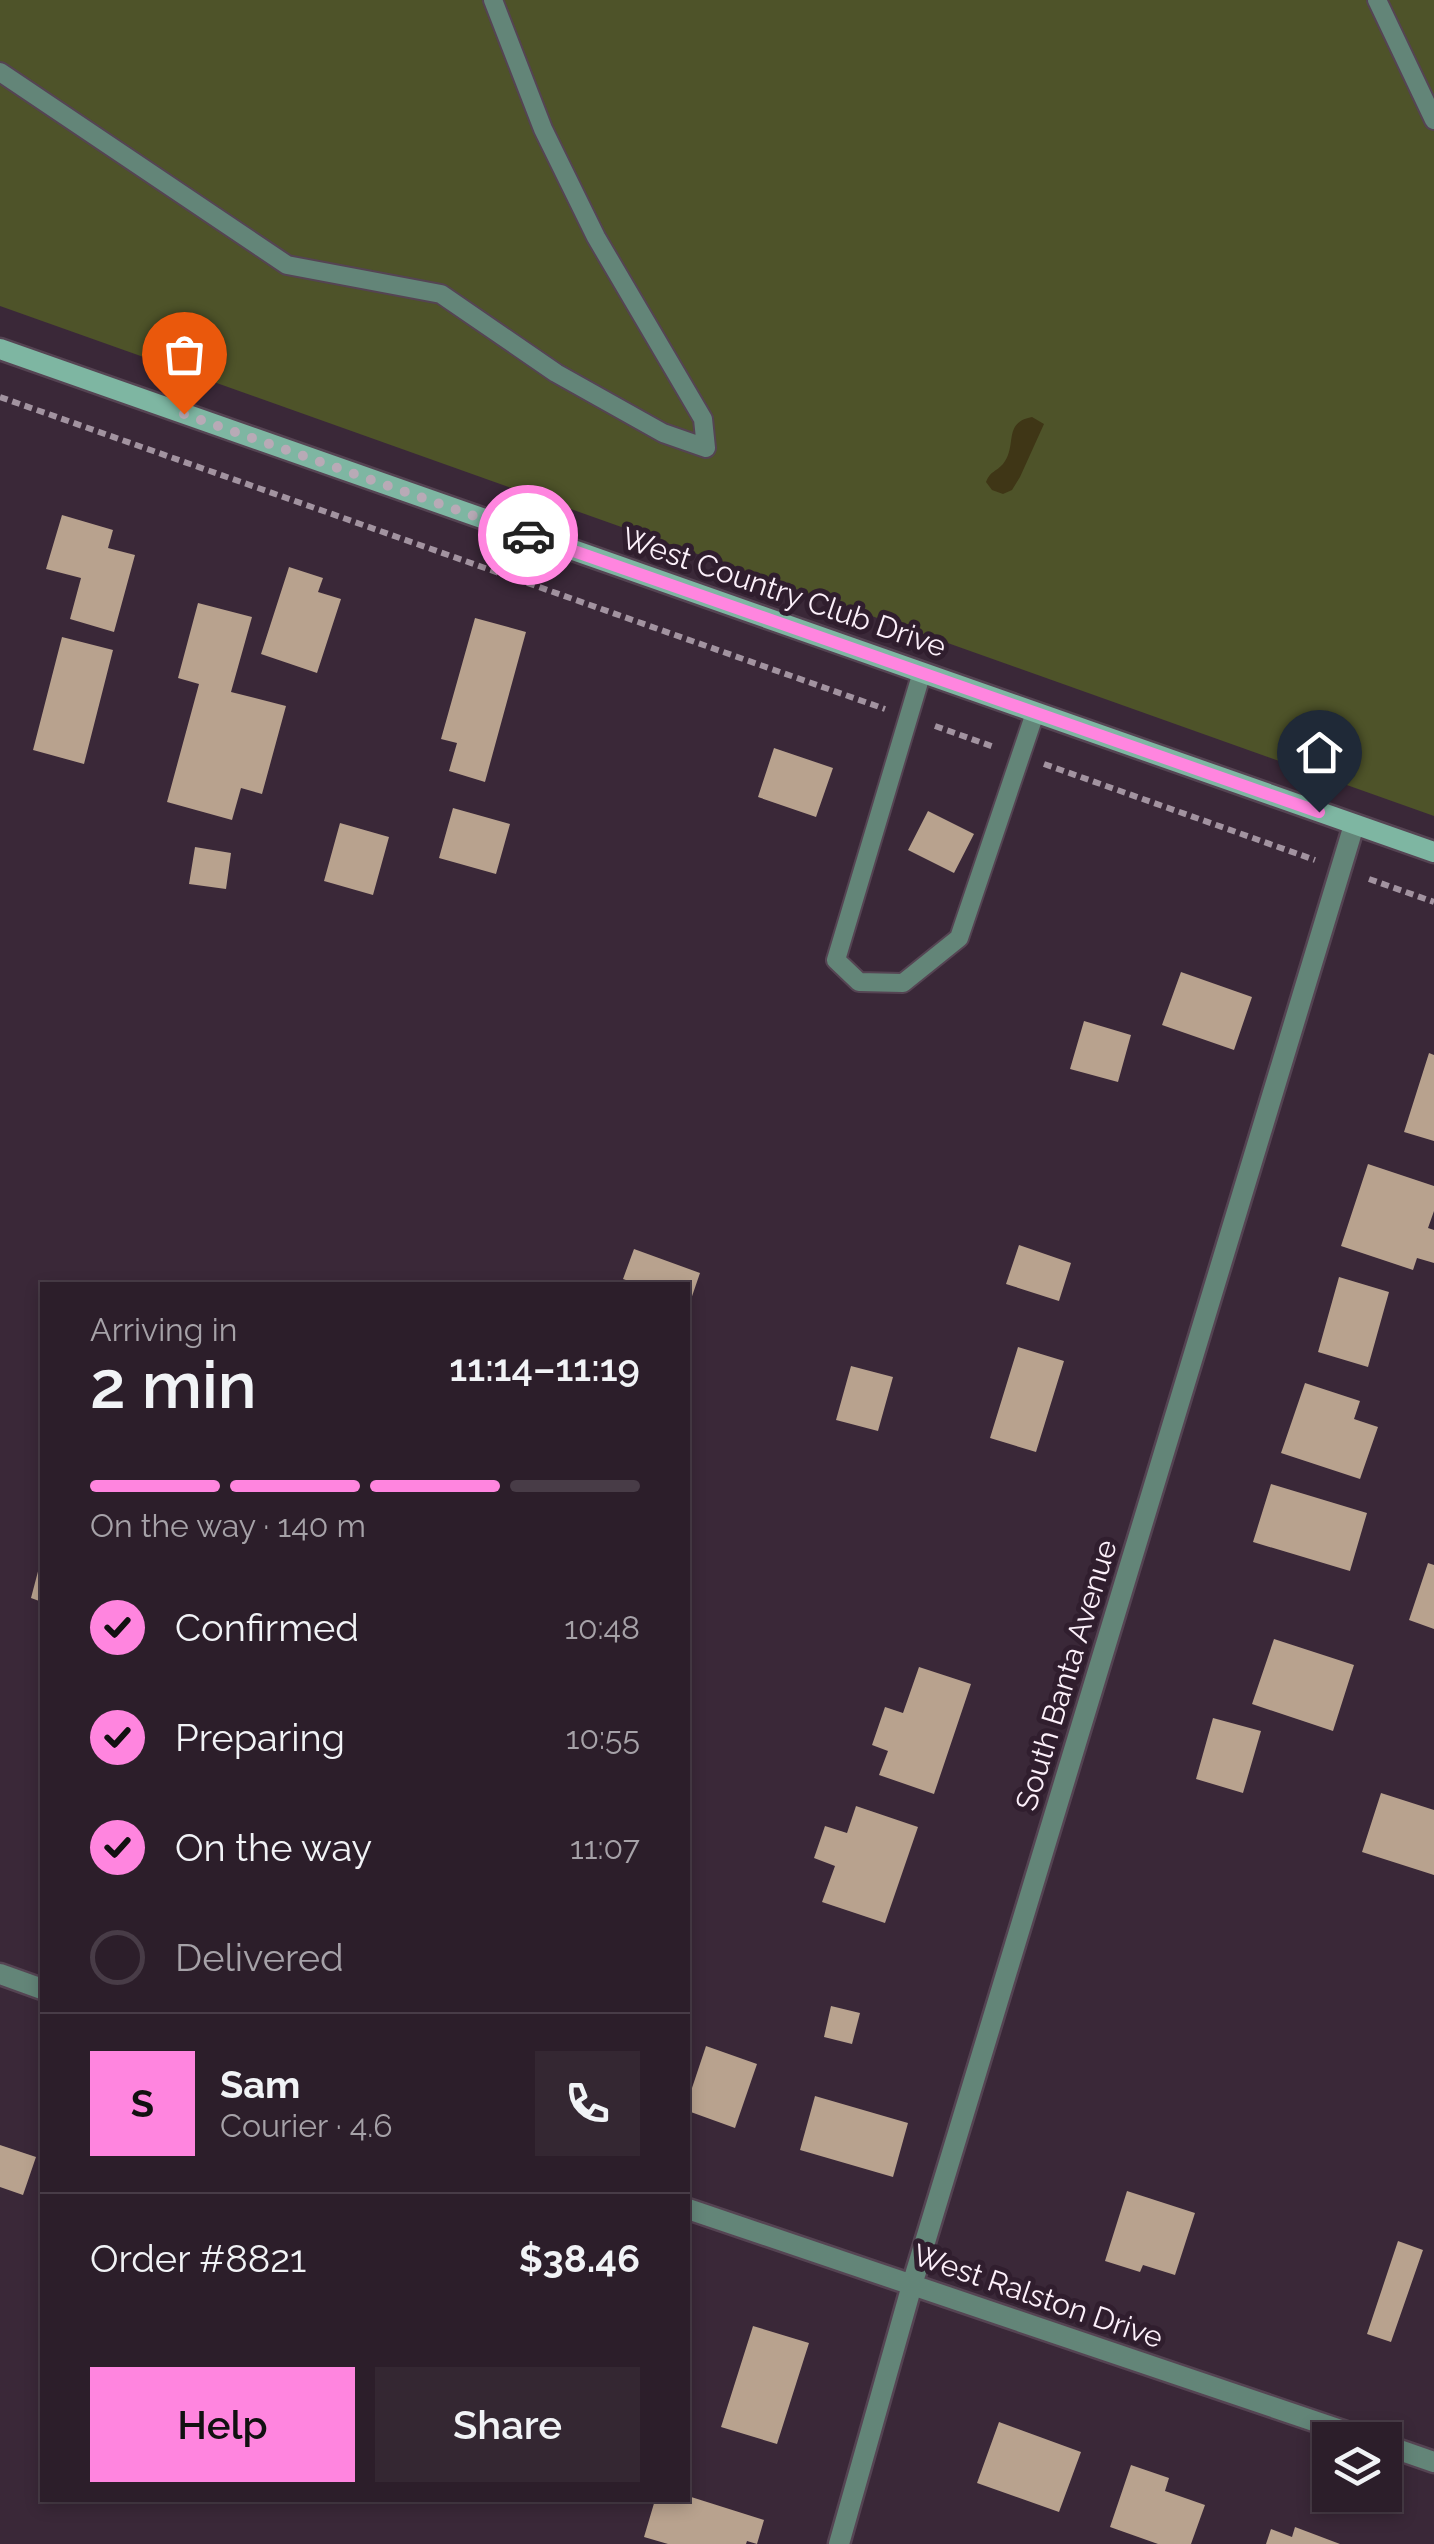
<!DOCTYPE html>
<html lang="en">
<head>
<meta charset="utf-8">
<style>
  body { margin:0; font-family:Raleway,sans-serif; background:#342732; color:#f1f3f6; height:100vh; display:flex; flex-direction:column; font-size:38px; white-space:nowrap }
  * { box-sizing:border-box; margin:0 }
  p { font-size:32px; color:#a6a2a8 }
  .icon { flex:none; width:55px; height:55px; fill:none; stroke:currentColor; stroke-width:2; stroke-linecap:round; stroke-linejoin:round }
  .map { position:relative; flex:1; overflow:hidden }
  .details { position:absolute; left:40px; top:1282px; width:650px; height:1220px; display:flex; flex-direction:column; background:#2c1e2a; border-radius:0px; box-shadow:0 5px 15px #0003,0 0 0 2px #483c47 }
  .details>* { flex:none }
  .tools { position:absolute; left:1312px; top:2422px; display:grid; gap:20px }
  .tools a { display:grid; place-items:center; width:90px; height:90px; border-radius:0px; background:#2c1e2a; box-shadow:0 5px 15px #0003,0 0 0 2px #483c47; font-size:50px }
  .pin { position:absolute; display:grid; place-items:center; width:85px; height:85px; color:#fff; margin:-102px -42px; border-radius:50% 50% 50% 0; rotate:-45deg; box-shadow:0 0 10px #0007 }
  .pin .icon { rotate:45deg }
  .courier { position:absolute; display:grid; place-items:center; width:100px; height:100px; margin:-50px; border:8px solid #ff85df; border-radius:50%; background:#fff; color:#222; box-shadow:0 2px 12px #0007 }
  .headline em { font-style:normal; font-weight:600 }
  .headline div { display:flex; flex-direction:column-reverse }
  .headline { display:flex; align-items:center; justify-content:space-between; height:170px; padding:0 50px }
  h1 { font-size:65px; font-weight:600; line-height:75px }
  .bar { display:grid; grid-template-columns:repeat(4,1fr); gap:15px 10px; align-content:center; height:120px; padding:0 50px }
  .bar i { height:12px; border-radius:8px; background:#483c47 }
  .bar .on { background:#ff85df }
  .bar p { grid-column:span 4 }
  .line { display:flex; align-items:center; gap:25px; padding:0 50px; border-top:2px solid #483c47 }
  .line div { flex:1 }
  .round { display:grid; place-items:center; flex:none; width:105px; height:105px; border-radius:0px; background:#342732 }
  ol { padding:0 50px; list-style:none }
  li { display:flex; align-items:center; gap:30px; height:110px }
  li p { margin-inline-start:auto }
  li .icon { padding:10px; border-radius:50%; background:#ff85df; color:#111; stroke-width:4 }
  li:last-child { color:#a6a2a8 }
  li i { width:55px; height:55px; border:5px solid #483c47; border-radius:50% }
  .button { display:flex; gap:20px; margin-top:auto; padding:20px 50px }
  .button a { flex:1; height:115px; border-radius:0px; background:#ff85df; color:#111; font-size:40px; font-weight:600; line-height:115px; text-align:center }
  .button a+a { background:#342732; color:#f1f3f6 }
  .map>svg:first-child { display:block }
</style>
</head>
<body>
<div class="map">
<svg width="1434" height="2544" viewBox="0 0 1434 2544">
  <rect width="100%" height="100%" fill="#3a2838"/>
  <path fill="#4e5329" d="M0,0H1434V816L0,306Z"/>
  <path fill="#3f3616" d="M1032,417L1044,424L1020,477L1012,490L1003,494L992,490L986,482C990,471 996,472 1003,464C1018,445 1002,423 1032,417Z"/>
  <path fill="#b8a28e" d="M62,515L113,530L108,548L135,555L114,632L70,619L81,578L46,569Z
    M289,567L323,578L318,592L341,599L317,673L261,654Z
    M198,603L252,617L231,692L286,706L262,794L241,788L232,820L167,802L199,684L178,678Z
    M475,618L526,632L485,782L449,771L457,743L441,739Z
    M62,637L113,650L84,764L33,750Z
    M774,748L833,768L816,817L758,797Z
    M453,808L510,824L496,874L439,858Z
    M928,811L974,834L954,873L908,850Z
    M340,823L389,837L373,895L324,881Z
    M195,847L231,853L226,889L189,884Z
    M1181,972L1252,997L1234,1050L1162,1025Z
    M1084,1021L1131,1035L1118,1082L1070,1069Z
    M1429,1053L1434,1055V1141L1404,1132Z
    M1368,1164L1434,1186V1211L1428,1228L1434,1230V1263L1417,1258L1413,1270L1341,1246Z
    M1019,1245L1071,1263L1059,1301L1006,1284Z
    M634,1249L700,1273L688,1308V1285H640L623,1279Z
    M1339,1277L1389,1292L1368,1367L1318,1352Z
    M1018,1347L1064,1361L1036,1452L990,1438Z
    M851,1366L893,1377L878,1431L836,1420Z
    M1305,1383L1360,1401L1354,1419L1378,1427L1360,1479L1281,1453Z
    M1271,1484L1367,1513L1350,1571L1253,1542Z
    M41,1560H42V1602L31,1598Z
    M1428,1563L1434,1565V1629L1409,1620Z
    M1274,1639L1354,1665L1333,1731L1252,1704Z
    M919,1667L971,1684L934,1794L879,1775L888,1751L872,1745L885,1707L903,1713Z
    M1213,1718L1261,1731L1243,1793L1196,1779Z
    M1381,1793L1434,1810V1875L1362,1852Z
    M856,1806L918,1827L885,1923L822,1902L835,1866L814,1858L825,1826L847,1833Z
    M831,2006L860,2013L852,2044L824,2037Z
    M706,2046L757,2064L735,2128L688,2111V2100Z
    M815,2096L908,2123L893,2177L800,2150Z
    M0,2145L36,2157L23,2195L0,2187Z
    M1127,2191L1195,2213L1175,2275L1143,2265L1140,2272L1105,2261Z
    M1398,2241L1423,2250L1391,2342L1367,2334Z
    M753,2326L809,2343L777,2444L721,2427Z
    M999,2422L1081,2452L1059,2512L977,2483Z
    M1131,2465L1169,2478L1165,2491L1205,2505L1191,2544H1158L1110,2527Z
    M688,2496L764,2520L757,2544L747,2541L746,2544H668L644,2537L655,2500H688Z
    M1295,2527L1340,2544H1266L1271,2529L1292,2537Z"/>
  <g fill="none" stroke-linecap="round" stroke-linejoin="round">
    <defs>
      <path id="service" d="M1377,0L1434,120
        M0,72L287,265L441,294L556,373L663,433L706,448L703,419L596,237L543,129L493,0
        M922,672L836,960L859,982L903,983L959,938L1035,713"/>
      <path id="minor" d="M0,1974L42,1989
        M688,2209L1370,2440
        M1385,2445L1434,2462
        M839,2544L912,2285L1354,825"/>
      <path id="secondary" d="M0,349L1434,852"/>
    </defs>
    <use href="#service" stroke="#554453" stroke-width="22"/>
    <use href="#minor" stroke="#554453" stroke-width="25"/>
    <use href="#secondary" stroke="#554453" stroke-width="25"/>
    <path stroke="#a293a0" stroke-width="6" stroke-dasharray="8 5" stroke-linecap="butt" d="M0,397L885,709
      M935,726L994,747
      M1044,764L1315,860
      M1369,879L1434,902"/>
    <use href="#service" stroke="#638578" stroke-width="18"/>
    <use href="#minor" stroke="#638578" stroke-width="20"/>
    <use href="#secondary" stroke="#7eb6a2" stroke-width="20"/>
  </g>
  <g fill="none" stroke-linecap="round" stroke-linejoin="round">
    <path stroke="#b8aab6" stroke-width="10" stroke-dasharray="0 18" d="M184,414L528,535"/>
    <path stroke="#ff85df" stroke-width="12" d="M528,535L1319,812"/>
  </g>
  <g text-anchor="middle" dominant-baseline="central" stroke-width="10" stroke-linejoin="round" paint-order="stroke">
    <g font-size="30" fill="#fcf0fa" stroke="#301e2e">
      <text transform="translate(784 592) rotate(19)">West Country Club Drive</text>
      <text transform="translate(1066 1675) rotate(-73)">South Banta Avenue</text>
      <text transform="translate(1038 2296) rotate(19)">West Ralston Drive</text>
    </g>
  </g>
</svg>
<div class="tools">
<a><svg class="icon" aria-label="layers" viewBox="0 0 24 24"><path d="M12 4l9 5-9 5-9-5zM3 14l9 5 9-5"/></svg></a>
</div>
<div class="pin" style="left:184px;top:414px;background:#ea580c"><svg class="icon" aria-label="bag" viewBox="0 0 24 24"><path d="M5 8h14l-1 12H6zM9 8a3 3 0 0 1 6 0"/></svg></div>
<div class="pin" style="left:1319px;top:812px;background:#1f2937"><svg class="icon" aria-label="home" viewBox="0 0 24 24"><path d="M3 11l9-7 9 7M6 9v11h12V9"/></svg></div>
<div class="courier" style="left:528px;top:535px"><svg class="icon" aria-label="car" viewBox="0 0 24 24"><path d="M5 17H2v-5l4-1 3-4h7l3 4 3 1v5h-3M9 17h6M6 11h13"/><circle cx="7" cy="17" r="2"/><circle cx="17" cy="17" r="2"/></svg></div>
<section class="details">
<div class="headline"><div><h1>2 min</h1><p>Arriving in</p></div><em>11:14–11:19</em></div>
<div class="bar"><i class="on"></i><i class="on"></i><i class="on"></i><i></i><p>On the way · 140 m</p></div>
<ol>
<li><svg class="icon" aria-label="check" viewBox="0 0 24 24"><path d="M5 12l5 5 9-10"/></svg>Confirmed<p>10:48</p></li>
<li><svg class="icon" aria-label="check" viewBox="0 0 24 24"><path d="M5 12l5 5 9-10"/></svg>Preparing<p>10:55</p></li>
<li><svg class="icon" aria-label="check" viewBox="0 0 24 24"><path d="M5 12l5 5 9-10"/></svg>On the way<p>11:07</p></li>
<li><i></i>Delivered</li>
</ol>
<div class="line" style="height:180px"><b class="round" style="background:#ff85df;color:#111">S</b><div><b>Sam</b><p>Courier · 4.6</p></div><a class="round"><svg class="icon" aria-label="phone" viewBox="0 0 24 24"><path d="M5 4h4l2 5-3 2q2 4 5 5l2-3 5 2v4C11 20 4 13 5 4z"/></svg></a></div>
<div class="line" style="height:130px"><div>Order #8821</div><b>$38.46</b></div>
<div class="button"><a>Help</a><a>Share</a></div>
</section>
</div>
</body>
</html>
